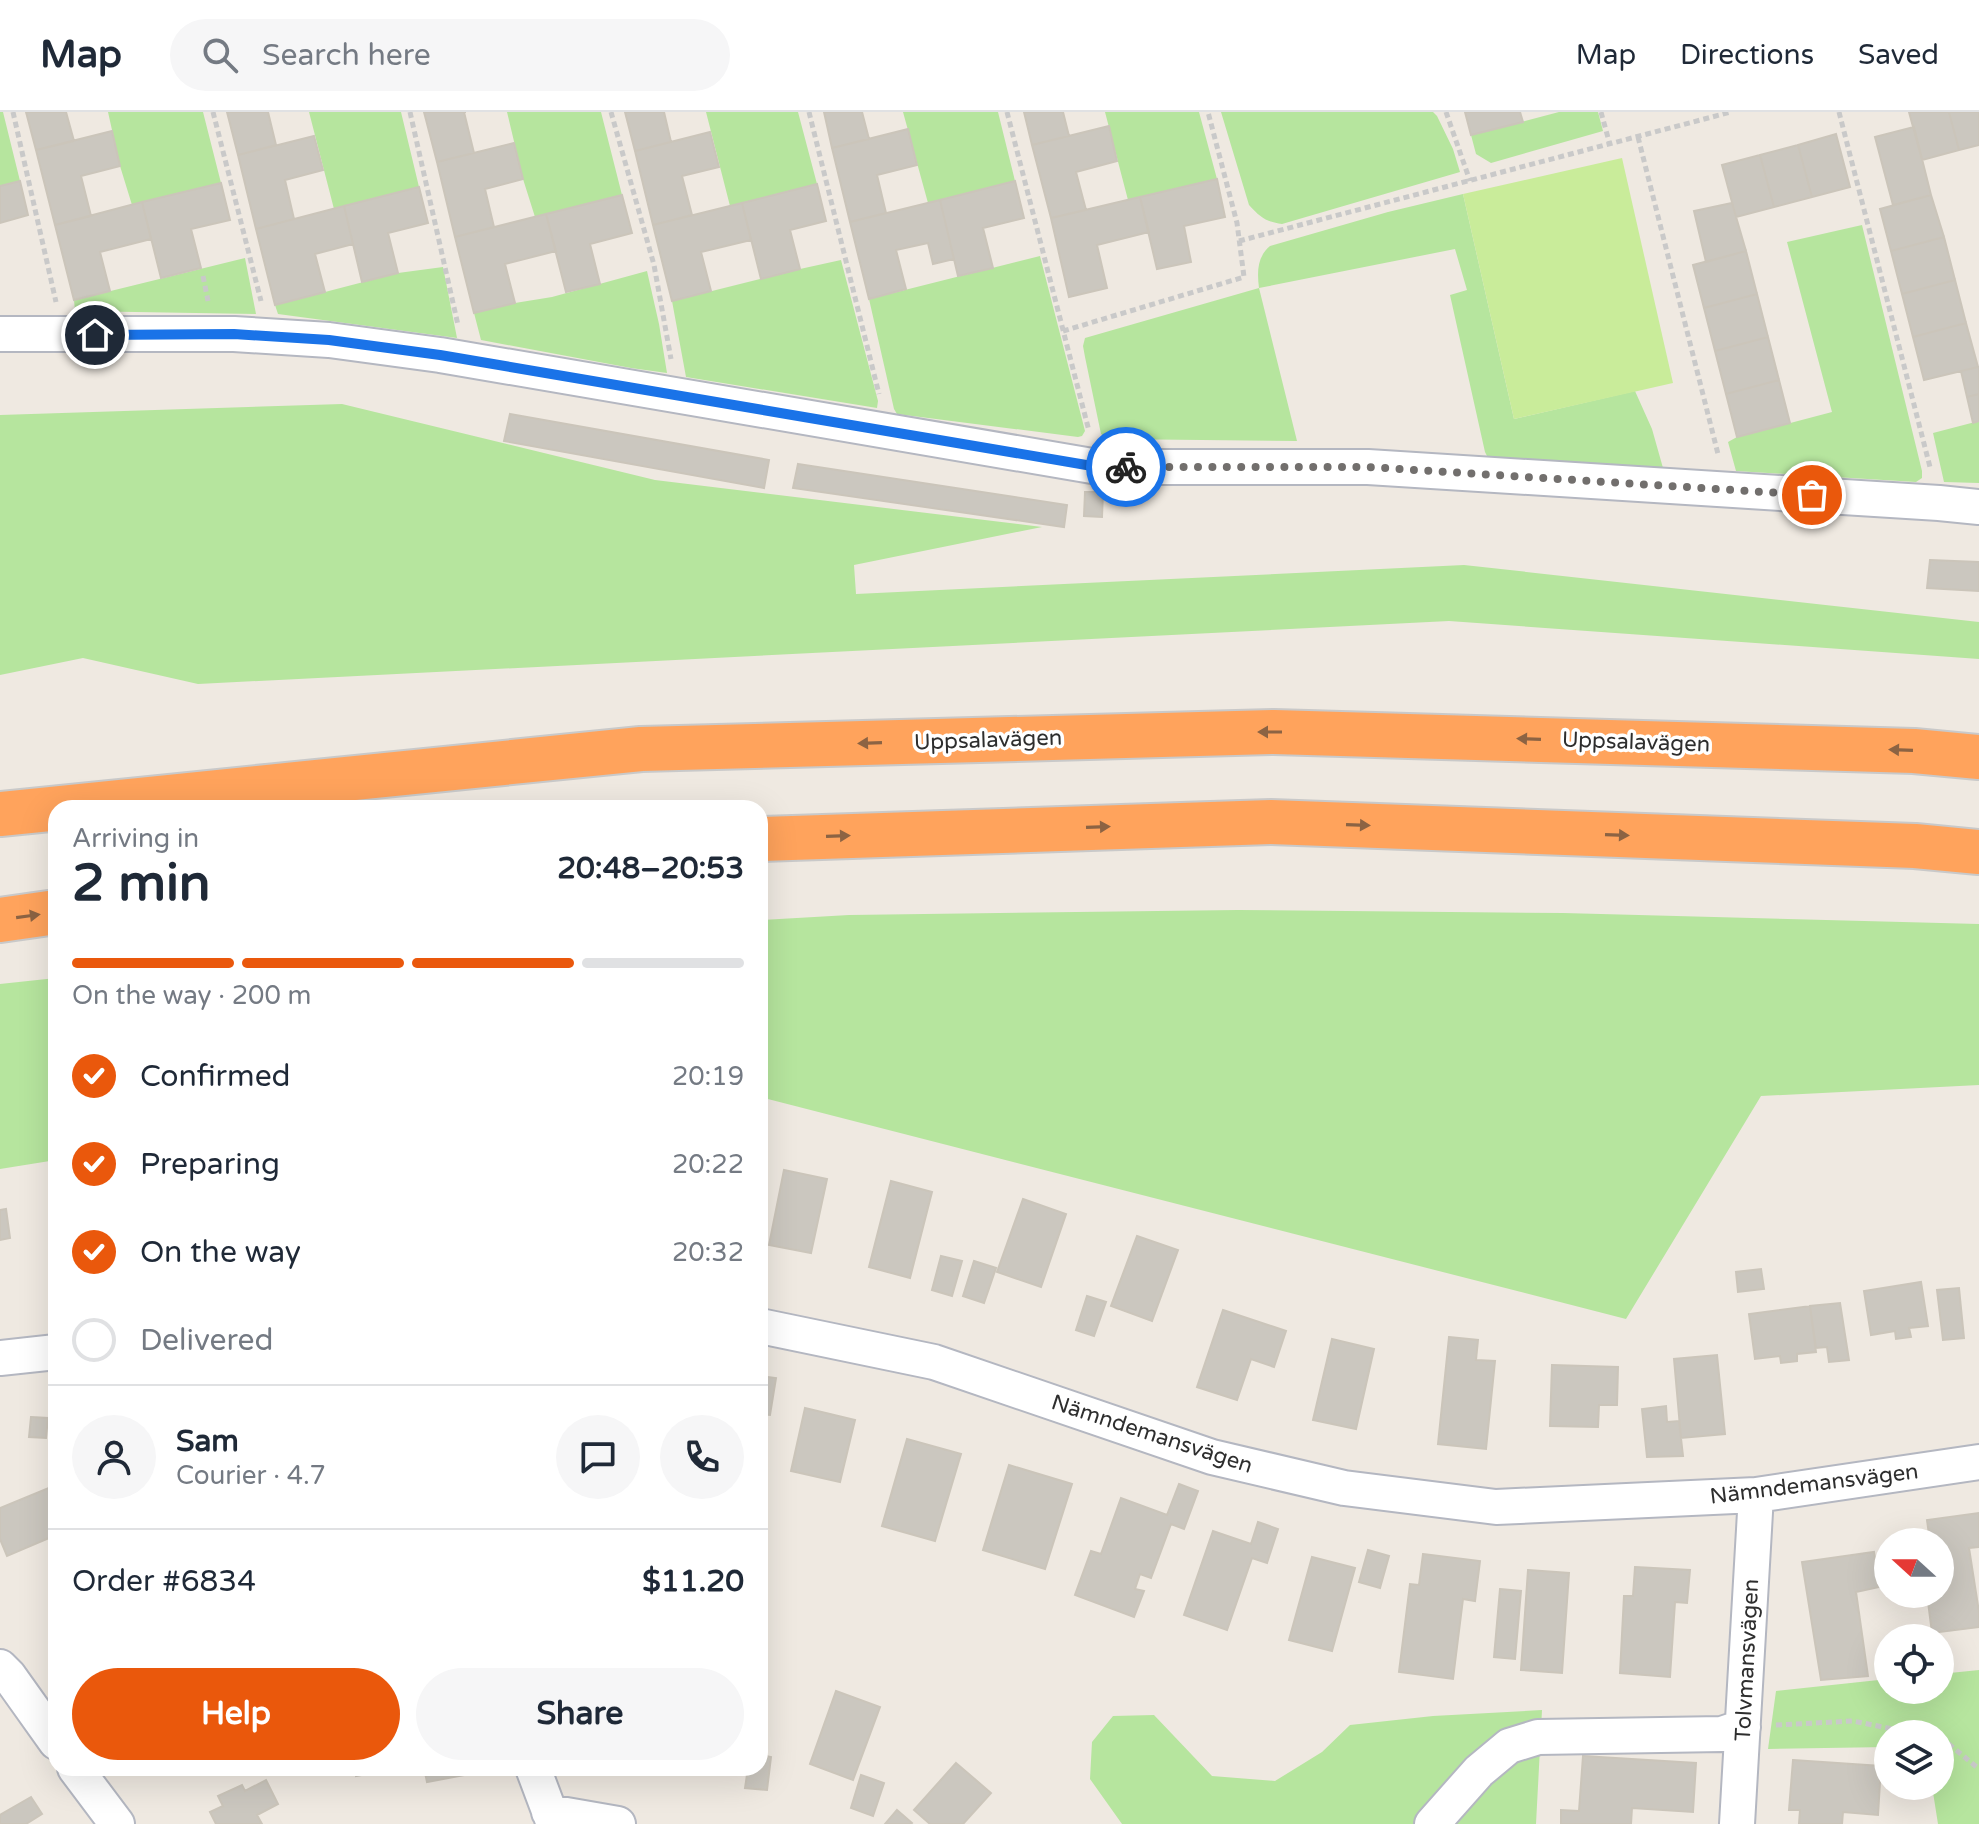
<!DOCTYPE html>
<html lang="en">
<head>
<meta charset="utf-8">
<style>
  body { margin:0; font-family:"Varela Round",sans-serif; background:#f6f6f7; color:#1f2937; height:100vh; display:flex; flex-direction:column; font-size:30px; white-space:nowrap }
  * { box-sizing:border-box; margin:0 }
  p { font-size:26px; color:#747a83 }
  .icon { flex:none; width:44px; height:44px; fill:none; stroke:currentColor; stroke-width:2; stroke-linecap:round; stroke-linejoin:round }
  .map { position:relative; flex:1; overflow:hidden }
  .sheet { position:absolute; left:48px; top:688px; width:720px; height:976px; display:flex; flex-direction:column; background:#fff; border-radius:24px; box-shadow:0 8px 32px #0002 }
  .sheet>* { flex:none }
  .needle { width:52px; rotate:291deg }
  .controls { position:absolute; left:1874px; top:1416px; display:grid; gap:16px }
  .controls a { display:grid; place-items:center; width:80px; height:80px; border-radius:50%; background:#fff; box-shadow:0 8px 32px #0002; font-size:40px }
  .pin { position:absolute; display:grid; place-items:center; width:68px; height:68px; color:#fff; margin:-34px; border:4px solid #fff; border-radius:50%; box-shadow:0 2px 8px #0007 }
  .courier { position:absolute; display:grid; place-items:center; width:80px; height:80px; margin:-40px; border:6px solid #1a73e8; border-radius:50%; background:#fff; color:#222; box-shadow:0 2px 10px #0007 }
  .headline em { font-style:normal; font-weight:700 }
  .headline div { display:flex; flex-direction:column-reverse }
  .headline { display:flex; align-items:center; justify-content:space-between; height:136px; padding:0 24px }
  h1 { font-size:52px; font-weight:700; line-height:60px }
  .bar { display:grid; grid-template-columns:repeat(4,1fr); gap:12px 8px; align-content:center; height:96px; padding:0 24px }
  .bar i { height:10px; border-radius:6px; background:#e0e1e3 }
  .bar .current { background:#ea580c }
  .bar p { grid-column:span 4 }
  .line { display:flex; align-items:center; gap:20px; padding:0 24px; border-top:2px solid #e0e1e3 }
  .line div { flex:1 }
  .round { display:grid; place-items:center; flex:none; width:84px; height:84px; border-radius:42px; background:#f6f6f7 }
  ol { padding:0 24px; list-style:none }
  li { display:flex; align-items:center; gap:24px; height:88px }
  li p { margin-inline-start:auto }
  li .icon { padding:8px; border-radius:50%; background:#ea580c; color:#fff; stroke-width:4 }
  li:last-child { color:#747a83 }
  li i { width:44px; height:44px; border:4px solid #e0e1e3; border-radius:50% }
  .button { display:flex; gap:16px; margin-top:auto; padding:16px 24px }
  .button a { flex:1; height:92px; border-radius:48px; background:#ea580c; color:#fff; font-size:32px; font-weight:700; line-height:92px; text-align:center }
  .button a+a { background:#f6f6f7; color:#1f2937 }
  header { display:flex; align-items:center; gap:48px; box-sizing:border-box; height:112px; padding:0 40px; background:#fff; border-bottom:2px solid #e0e1e3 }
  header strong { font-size:38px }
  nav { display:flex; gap:44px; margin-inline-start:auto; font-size:28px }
  .search { width:560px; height:72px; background:#f6f6f7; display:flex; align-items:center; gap:20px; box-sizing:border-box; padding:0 28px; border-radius:44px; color:#747a83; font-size:30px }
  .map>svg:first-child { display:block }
</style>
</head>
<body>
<header>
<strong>Map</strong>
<div class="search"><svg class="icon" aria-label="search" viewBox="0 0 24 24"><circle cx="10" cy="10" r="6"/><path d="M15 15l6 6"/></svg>Search here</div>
<nav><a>Map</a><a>Directions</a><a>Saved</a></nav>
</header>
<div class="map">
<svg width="1979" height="1712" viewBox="0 0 1979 1712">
  <rect width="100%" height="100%" fill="#efe9e1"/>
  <path fill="#b6e59e" d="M0,0H3L20,69L0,74Z
    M108,0H203L221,71L132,93L120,54Z
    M309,0H401L419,75L334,97Z
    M507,0H601L622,83L535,105L523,67Z
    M706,0H798L817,72L730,94Z
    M903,0H998L1015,69L928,91Z
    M1105,0H1199L1217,67L1128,88Z
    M1221,0H1433L1437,4L1453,37L1460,60L1282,112C1266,110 1260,105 1249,93Z
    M1559,0H1598L1603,19L1491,51L1476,42L1471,23Z
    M1463,82L1514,307L1635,279L1652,317L1663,356L1489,348L1485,340L1450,183L1467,178L1455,137L1259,176L1297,329L1108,327L1101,322L1085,245L1083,234L1085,226L1259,176C1257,160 1257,145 1270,134L1388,100Z
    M1862,113L1922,359V366L1916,370L1736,359L1728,330L1737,325L1832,300L1787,130Z
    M1040,144L1085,319L1082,324L1078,325L897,302L894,297L869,187Z
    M245,146L256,202L75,199L74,188Z
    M841,148L878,289L877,296L686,265L672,189L800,157Z
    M443,155L457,226L278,202L275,193L398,161Z
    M647,159L659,212L667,261L631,256L481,228L474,201L515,191L552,185Z
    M342,292L655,368L1042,415L854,453L856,482L1464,453L1979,510V547L1449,509L198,572L83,546L0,563V303Z
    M1979,309V371L1944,370L1933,321Z
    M1238,798L1563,801L1979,812V973L1761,984L1626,1207L760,985V808L849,803Z
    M56,866V1048L0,1057V872Z
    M1979,1558V1712H1938L1932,1674H1940V1622H1888V1635L1768,1637L1776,1579L1888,1567V1578H1940V1562Z
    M1542,1598L1536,1712H1122L1090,1667L1092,1630L1113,1604L1154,1603L1212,1664L1275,1669L1322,1640L1350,1613L1433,1604Z"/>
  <path fill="#c9ec9a" d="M1622,46L1673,271L1514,307L1463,82Z"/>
  <path fill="#cbc7bf" stroke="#cbc5ba" stroke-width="2" d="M26,0H66L74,29L36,38Z
    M227,0H268L276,33L238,43Z
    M424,0H466H464L474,41L437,50Z
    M625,0H664L671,30L635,39Z
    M824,0H862L869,27L832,36Z
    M1024,0H1063L1069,24L1032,33Z
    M1465,0H1520L1523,10L1471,23Z
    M1909,0H1949L1959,38L1922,48Z
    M1949,0H1979V33L1959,38Z
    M1109,14L1117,49L1076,60L1086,98L1051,106L1032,33Z
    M1914,15L1931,83L1893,93L1875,25Z
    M908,17L917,53L877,63L886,101L850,110L832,36Z
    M112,19L120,54L81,64L91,104L55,113L36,38Z
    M710,20L719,55L682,64L692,103L653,113L635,39Z
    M1836,22L1850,75L1812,85L1798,33Z
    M314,24L323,58L285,68L294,107L256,117L238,43Z
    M514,31L523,67L485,77L494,115L455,125L437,50Z
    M1798,33L1812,85L1774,95L1760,43Z
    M1760,43L1774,95L1736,105L1722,53Z
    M1217,67L1225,105L1184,114L1191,150L1157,157L1140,85Z
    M20,69L28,103L0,111V74Z
    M1015,69L1024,106L983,116L993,156L958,164L940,88Z
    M221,71L230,108L191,117L201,156L161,166L142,90Z
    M817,72L826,109L790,118L800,157L761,167L742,91Z
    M419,75L428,111L388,121L398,161L362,170L344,94Z
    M622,83L632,121L590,132L600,172L566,180L546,102Z
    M1931,83L1944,125L1891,139L1880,97Z
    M1140,85L1149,120L1097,133L1107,176L1069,185L1051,106Z
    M940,88L954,147L933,152L928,131L896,138L906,177L869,187L850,110Z
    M142,90L151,127L100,140L110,179L74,188L55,113Z
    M742,91L751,128L701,140L711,179L672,189L653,113Z
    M1732,91L1746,139L1706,150L1694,99Z
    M344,94L353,132L315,142L325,180L275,193L256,117Z
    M546,102L556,139L505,152L515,191L474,201L455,125Z
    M1944,125L1955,168L1902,182L1891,139Z
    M1746,139L1757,182L1704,196L1693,153Z
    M1955,168L1966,211L1913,225L1902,182Z
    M1757,182L1768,225L1715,239L1704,196Z
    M1966,211L1978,255L1924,268L1913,225Z
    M1768,225L1779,268L1726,282L1715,239Z
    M1978,255H1979V282L1967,285L1961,259Z
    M1779,268L1790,311L1737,325L1726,282Z
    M1979,282V309L1973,311L1967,285Z
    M510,302L769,348L764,376L504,329Z
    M798,352L1067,393L1064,415L793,376Z
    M1085,380H1103L1102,405L1084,404Z
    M1930,448L1979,450V479L1927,476Z
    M784,1058L827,1067L811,1141L769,1133Z
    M891,1069L932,1080L910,1166L869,1155Z
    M1023,1087L1066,1102L1041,1175L997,1160Z
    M6,1097L10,1126L0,1128V1098Z
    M1137,1124L1178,1138L1152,1209L1111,1194Z
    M941,1144L962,1149L952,1184L932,1178Z
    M974,1149L996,1156L984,1191L963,1184Z
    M1761,1157L1764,1177L1738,1180L1736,1160Z
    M1921,1170L1928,1214L1909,1216L1911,1225L1896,1227L1895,1219L1871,1223L1864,1179Z
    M1959,1176L1964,1226L1943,1228L1937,1178Z
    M1087,1184L1106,1190L1094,1224L1076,1218Z
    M1840,1191L1849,1248L1829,1250L1827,1235L1816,1236L1810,1194Z
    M1810,1194L1816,1240L1797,1242V1249L1781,1251L1780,1244L1755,1247L1749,1202Z
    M1223,1198L1286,1219L1274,1255L1251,1247L1237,1288L1197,1275Z
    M1449,1225L1478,1228L1476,1248L1495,1249L1486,1337L1438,1332Z
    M1332,1227L1374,1237L1356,1317L1313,1308Z
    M1717,1243L1725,1322L1681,1326L1674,1247Z
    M1552,1253L1618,1255L1617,1293H1599L1598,1315L1550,1314Z
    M760,1264L776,1266L770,1303L760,1302Z
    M1666,1294L1667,1310L1679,1309L1683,1344L1647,1345L1642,1297Z
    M805,1296L855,1308L840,1370L791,1359Z
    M31,1305L48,1306L46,1326L29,1325Z
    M907,1327L961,1342L935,1429L882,1414Z
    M1009,1353L1072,1372L1045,1457L983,1438Z
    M1179,1372L1198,1379L1184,1417L1171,1412L1151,1466L1140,1462L1135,1477L1144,1479L1134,1505L1075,1483L1091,1439L1101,1442L1121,1386L1167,1403Z
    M56,1373V1423L7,1444L0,1427V1396Z
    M1979,1401V1435L1969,1436L1979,1500V1515L1932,1521L1927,1482H1940V1430H1930L1927,1408Z
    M1258,1410L1278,1417L1267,1451L1252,1446L1227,1518L1184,1503L1213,1419L1251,1432Z
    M1368,1438L1389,1444L1380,1476L1359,1470Z
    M1874,1440L1879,1475L1856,1480L1868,1564L1821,1568L1802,1450Z
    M1423,1442L1480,1449L1475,1489L1463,1487L1453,1567L1399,1560L1410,1472L1419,1473Z
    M1312,1445L1355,1456L1332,1539L1289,1528Z
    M1635,1455L1690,1458L1687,1491L1675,1490L1670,1565L1620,1561L1624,1484H1633Z
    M1528,1458L1569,1461L1562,1561L1521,1558Z
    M1500,1477L1521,1479L1515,1547L1494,1545Z
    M836,1579L880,1595L853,1668L810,1652Z
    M760,1643L771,1645L767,1678L745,1676L748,1656H760Z
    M1583,1644L1696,1651L1693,1700L1632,1696L1631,1712H1561V1698L1579,1699Z
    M1793,1648L1881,1654L1878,1703L1843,1700L1842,1712H1799L1800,1698H1789Z
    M956,1651L991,1681L963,1712H930L914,1698Z
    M354,1656H397L356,1664Z
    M424,1656H469L470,1662L427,1670Z
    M861,1663L884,1671L873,1704L851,1696Z
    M266,1668L278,1692L257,1703L262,1712H216L210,1700L223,1694L218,1684L242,1673L245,1679Z
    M31,1685L42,1702L26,1712H0V1703Z
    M897,1698L912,1711L911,1712H885Z"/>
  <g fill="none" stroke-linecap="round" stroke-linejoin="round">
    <defs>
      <path id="street" d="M0,222H234L329,228L440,243L1098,355H1368L1939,391L1979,395
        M760,1214L934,1250L1212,1345L1344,1376L1496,1395L1756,1383L1979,1350
        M0,1246L56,1240
        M0,1555L9,1564L56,1630
        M75,1656L117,1712
        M533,1656L554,1712
        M549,1700L618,1712
        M1432,1712L1479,1659L1509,1634L1538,1625L1722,1622L1743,1615
        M1737,1712L1756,1383"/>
      <path id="highway" d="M0,702L641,637L1274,620L1914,639L1979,645
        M760,727L1271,710L1915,734L1979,740
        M0,808L56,800"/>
    </defs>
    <use href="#street" stroke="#b4b7c1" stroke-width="38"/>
    <use href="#highway" stroke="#c9c9c9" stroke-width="48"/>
    <path stroke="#c9c9c9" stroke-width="5" stroke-dasharray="6 4" stroke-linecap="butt" d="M13,0L56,190
      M213,0L261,189
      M410,0L458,213
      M611,0L654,153L671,247
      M809,0L879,282
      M1007,0L1089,319
      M1446,0L1470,69
      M1601,0L1610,33
      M1839,0L1930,355
      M1638,25L1718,342
      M1239,129L1731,0
      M203,164L208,189
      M1063,219L1244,165L1237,111L1208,0
      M1776,1613L1853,1609L1917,1622
      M1940,1627L1944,1628L1979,1657"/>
    <use href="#street" stroke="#fff" stroke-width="34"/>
    <use href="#highway" stroke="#ffa35c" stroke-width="44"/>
  </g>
  <defs><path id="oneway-solid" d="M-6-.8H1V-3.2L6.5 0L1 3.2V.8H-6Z" transform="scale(2)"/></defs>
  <g fill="#8c6343">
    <use href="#oneway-solid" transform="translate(1270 620) rotate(180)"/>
    <use href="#oneway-solid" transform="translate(1529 627) rotate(-178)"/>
    <use href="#oneway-solid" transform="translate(870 631) rotate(178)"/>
    <use href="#oneway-solid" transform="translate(1901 638) rotate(-178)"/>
    <use href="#oneway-solid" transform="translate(1358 713) rotate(2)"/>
    <use href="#oneway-solid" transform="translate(1098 715) rotate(-2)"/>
    <use href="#oneway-solid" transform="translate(1617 723) rotate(2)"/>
    <use href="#oneway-solid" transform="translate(838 724) rotate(-2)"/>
    <use href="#oneway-solid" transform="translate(28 804) rotate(-8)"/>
  </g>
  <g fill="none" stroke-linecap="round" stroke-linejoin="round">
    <path stroke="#726f6d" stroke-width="8" stroke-dasharray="0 14.4" d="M1126,355H1368L1812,383"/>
    <path stroke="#1a73e8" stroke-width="10" d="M95,223L234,222L329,228L440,243L1098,355H1126"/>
  </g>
  <g text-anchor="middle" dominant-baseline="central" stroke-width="7" stroke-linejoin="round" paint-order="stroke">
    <g font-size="22" fill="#2e2e2e" stroke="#fff">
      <text transform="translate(988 628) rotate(-2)">Uppsalavägen</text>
      <text transform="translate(1636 630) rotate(2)">Uppsalavägen</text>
      <text transform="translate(1152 1322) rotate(18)">Nämndemansvägen</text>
      <text transform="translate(1814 1372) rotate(-7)">Nämndemansvägen</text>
      <text transform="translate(1747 1548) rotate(-87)">Tolvmansvägen</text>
    </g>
  </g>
</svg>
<div class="controls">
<a><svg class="needle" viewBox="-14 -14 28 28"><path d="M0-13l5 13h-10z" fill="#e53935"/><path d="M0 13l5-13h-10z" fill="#747a83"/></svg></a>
<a><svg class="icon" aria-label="locate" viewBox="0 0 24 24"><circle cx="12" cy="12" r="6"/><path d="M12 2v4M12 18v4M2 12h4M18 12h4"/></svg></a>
<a><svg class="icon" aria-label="layers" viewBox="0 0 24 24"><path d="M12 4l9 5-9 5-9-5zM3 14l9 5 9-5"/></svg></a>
</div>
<div class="pin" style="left:1812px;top:383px;background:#ea580c"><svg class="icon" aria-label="bag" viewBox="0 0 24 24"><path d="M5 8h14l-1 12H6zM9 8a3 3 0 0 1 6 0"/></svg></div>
<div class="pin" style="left:95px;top:223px;background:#1f2937"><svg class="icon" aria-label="home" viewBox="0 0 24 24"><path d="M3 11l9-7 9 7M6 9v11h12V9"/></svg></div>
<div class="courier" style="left:1126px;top:355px"><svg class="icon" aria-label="bike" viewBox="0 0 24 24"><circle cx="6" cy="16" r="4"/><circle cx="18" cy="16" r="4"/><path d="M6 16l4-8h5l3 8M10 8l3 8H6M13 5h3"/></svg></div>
<section class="sheet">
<div class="headline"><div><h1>2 min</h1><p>Arriving in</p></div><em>20:48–20:53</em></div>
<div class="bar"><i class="current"></i><i class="current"></i><i class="current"></i><i></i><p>On the way · 200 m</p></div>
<ol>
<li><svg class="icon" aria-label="check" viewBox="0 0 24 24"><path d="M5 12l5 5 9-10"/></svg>Confirmed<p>20:19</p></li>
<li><svg class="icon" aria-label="check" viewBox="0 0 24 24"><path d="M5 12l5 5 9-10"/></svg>Preparing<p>20:22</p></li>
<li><svg class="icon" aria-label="check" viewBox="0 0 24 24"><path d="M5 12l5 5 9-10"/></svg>On the way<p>20:32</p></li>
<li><i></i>Delivered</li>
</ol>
<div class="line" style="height:144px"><a class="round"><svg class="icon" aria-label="person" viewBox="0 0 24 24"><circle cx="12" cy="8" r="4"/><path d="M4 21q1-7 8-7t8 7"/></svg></a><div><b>Sam</b><p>Courier · 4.7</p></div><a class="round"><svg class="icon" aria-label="chat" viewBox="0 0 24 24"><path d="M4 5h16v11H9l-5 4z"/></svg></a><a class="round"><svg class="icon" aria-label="phone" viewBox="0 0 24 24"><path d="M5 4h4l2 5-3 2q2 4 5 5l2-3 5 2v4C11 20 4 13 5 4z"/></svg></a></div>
<div class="line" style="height:104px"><div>Order #6834</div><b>$11.20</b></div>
<div class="button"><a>Help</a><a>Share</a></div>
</section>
</div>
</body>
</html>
